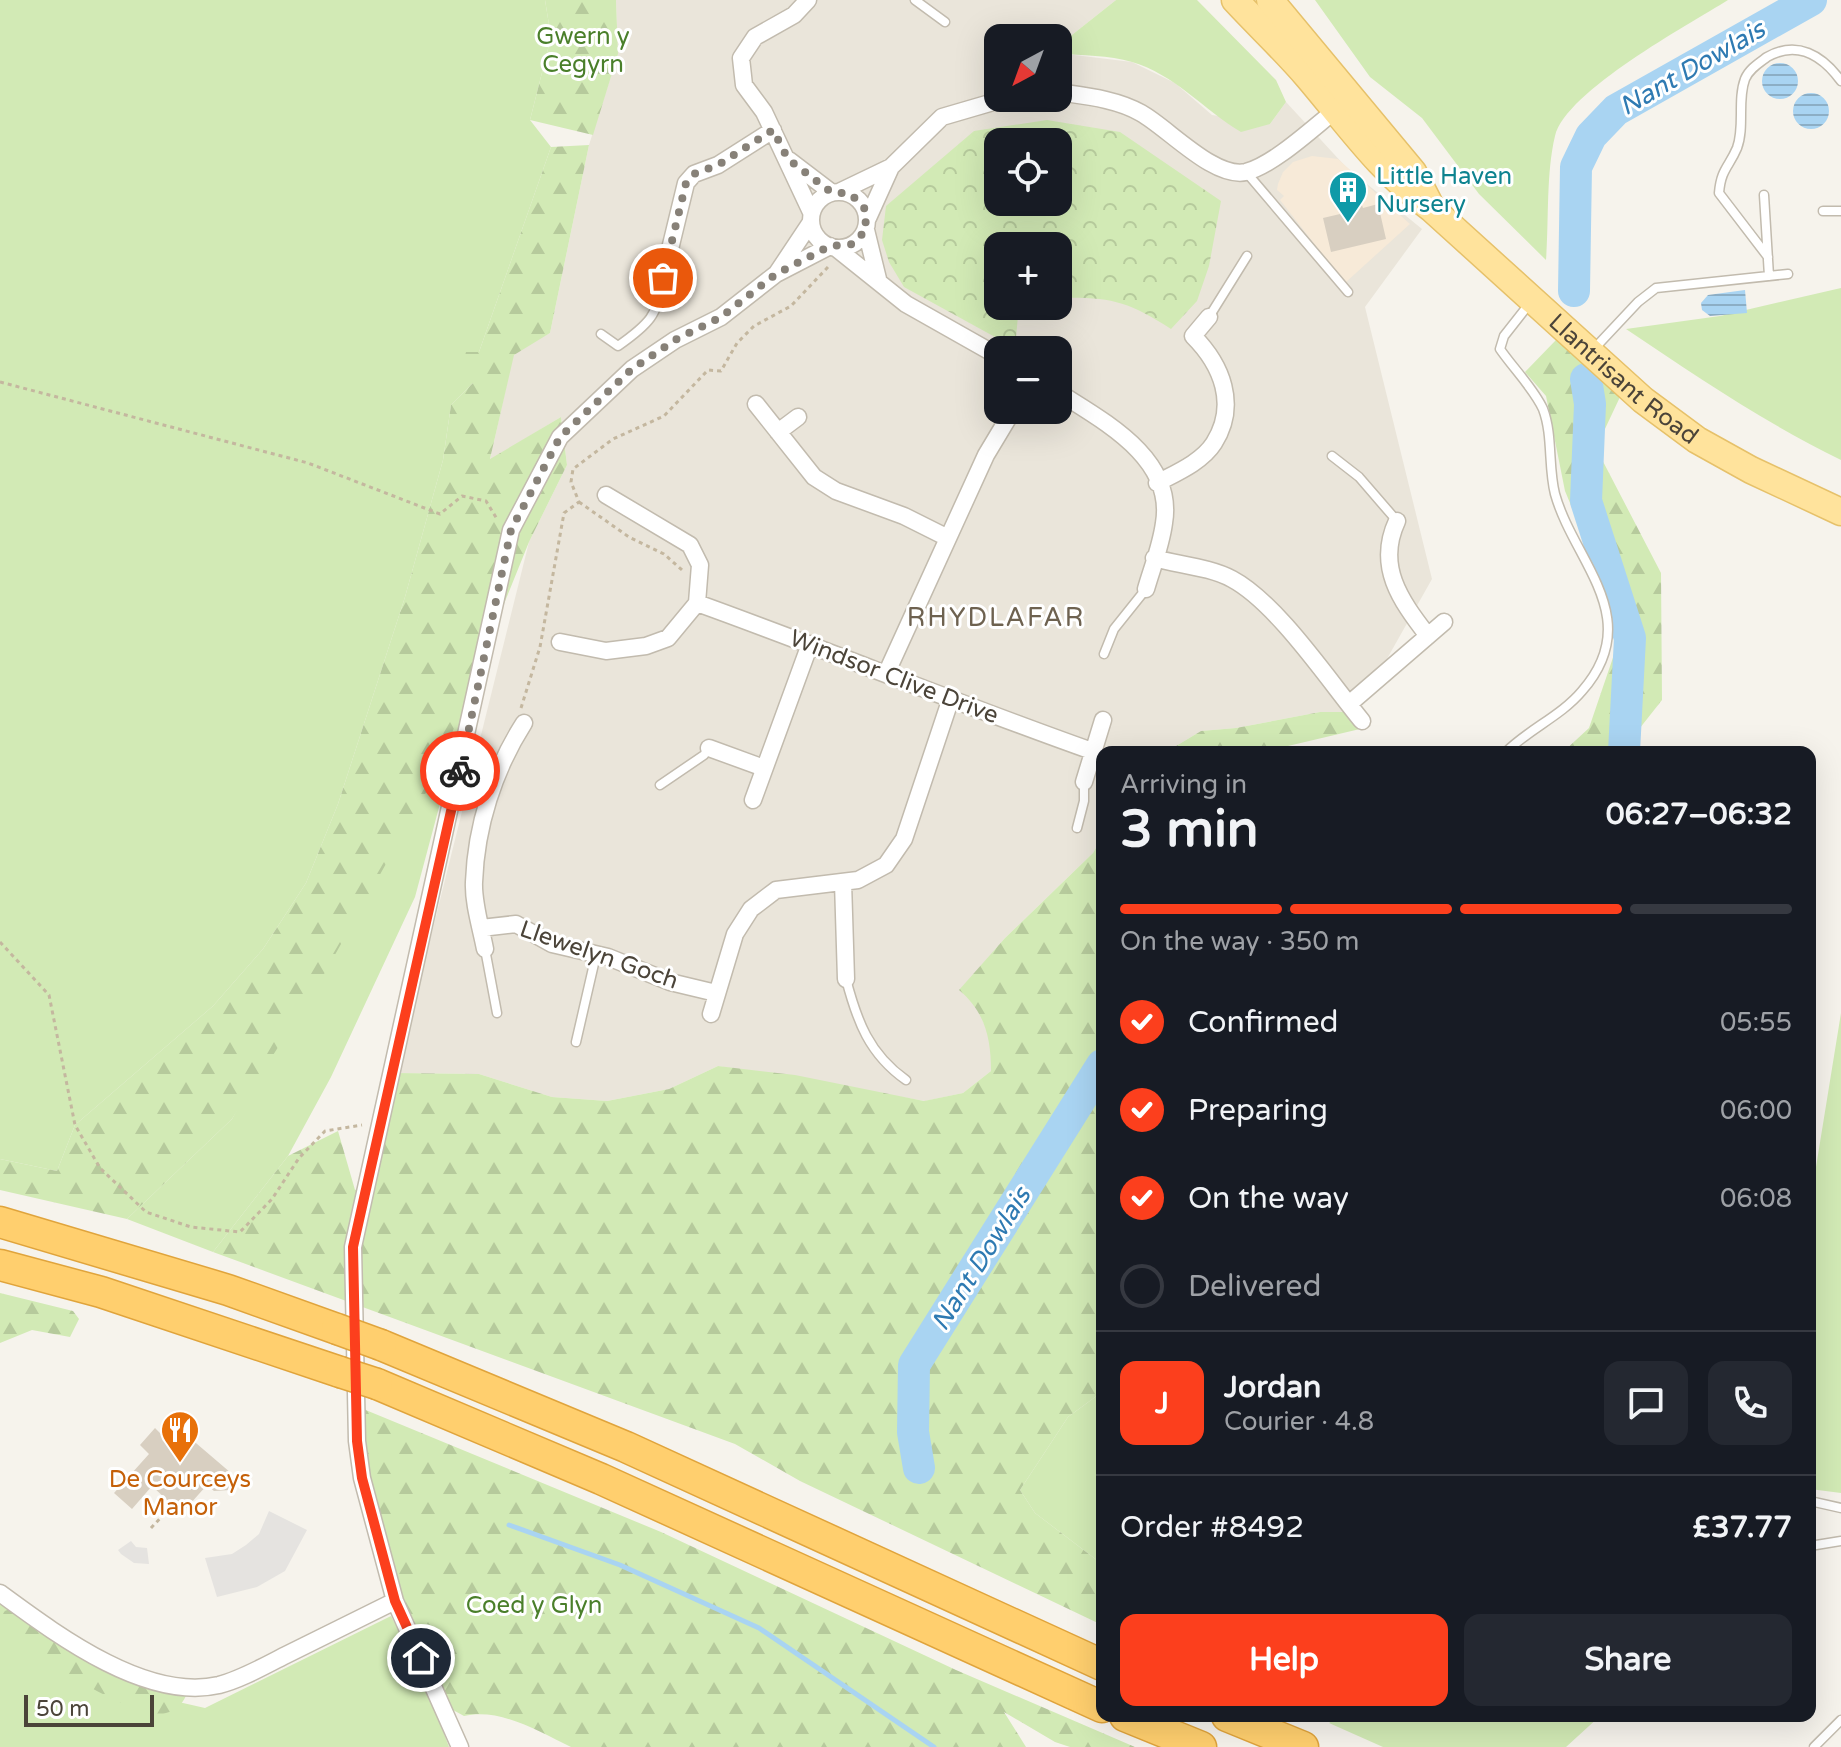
<!DOCTYPE html>
<html lang="en">
<head>
<meta charset="utf-8">
<style>
  body { margin:0; font-family:"Varela Round",sans-serif; background:#242831; color:#f1f3f6; height:100vh; display:flex; flex-direction:column; font-size:30px; white-space:nowrap }
  * { box-sizing:border-box; margin:0 }
  p { font-size:26px; color:#9ea1a6 }
  .icon { flex:none; width:44px; height:44px; fill:none; stroke:currentColor; stroke-width:2; stroke-linecap:round; stroke-linejoin:round }
  .map { position:relative; flex:1; overflow:hidden }
  .drawer { position:absolute; left:1096px; top:746px; width:720px; height:976px; display:flex; flex-direction:column; background:#171b24; border-radius:16px; box-shadow:0 8px 32px #0002 }
  .drawer>* { flex:none }
  .needle { width:52px; rotate:221deg }
  .buttons { position:absolute; left:984px; top:24px; display:grid; gap:16px }
  .buttons a { display:grid; place-items:center; width:88px; height:88px; border-radius:16px; background:#171b24; box-shadow:0 8px 32px #0002; font-size:40px }
  .scale { position:absolute; left:24px; bottom:20px; width:130px; box-sizing:border-box; padding-left:8px; border:4px solid #4b4439; border-top:0; font-size:22px; line-height:28px; white-space:nowrap; color:#4b4439; -webkit-text-stroke:6px #fff; paint-order:stroke }
  .pin { position:absolute; display:grid; place-items:center; width:68px; height:68px; color:#fff; margin:-34px; border:4px solid #fff; border-radius:50%; box-shadow:0 2px 8px #0007 }
  .courier { position:absolute; display:grid; place-items:center; width:80px; height:80px; margin:-40px; border:6px solid #fc3f1d; border-radius:50%; background:#fff; color:#222; box-shadow:0 2px 10px #0007 }
  .headline em { font-style:normal; font-weight:700 }
  .headline div { display:flex; flex-direction:column-reverse }
  .headline { display:flex; align-items:center; justify-content:space-between; height:136px; padding:0 24px }
  h1 { font-size:52px; font-weight:700; line-height:60px }
  .bar { display:grid; grid-template-columns:repeat(4,1fr); gap:12px 8px; align-content:center; height:96px; padding:0 24px }
  .bar i { height:10px; border-radius:6px; background:#363941 }
  .bar .current { background:#fc3f1d }
  .bar p { grid-column:span 4 }
  .line { display:flex; align-items:center; gap:20px; padding:0 24px; border-top:2px solid #363941 }
  .line div { flex:1 }
  .round { display:grid; place-items:center; flex:none; width:84px; height:84px; border-radius:16px; background:#242831 }
  ol { padding:0 24px; list-style:none }
  li { display:flex; align-items:center; gap:24px; height:88px }
  li p { margin-inline-start:auto }
  li .icon { padding:8px; border-radius:50%; background:#fc3f1d; color:#fff; stroke-width:4 }
  li:last-child { color:#9ea1a6 }
  li i { width:44px; height:44px; border:4px solid #363941; border-radius:50% }
  .cta { display:flex; gap:16px; margin-top:auto; padding:16px 24px }
  .cta a { flex:1; height:92px; border-radius:16px; background:#fc3f1d; color:#fff; font-size:32px; font-weight:700; line-height:92px; text-align:center }
  .cta a+a { background:#242831; color:#f1f3f6 }
  .map>svg:first-child { display:block }
</style>
</head>
<body>
<div class="map">
<svg width="1841" height="1747" viewBox="0 0 1841 1747">
  <defs>
    <pattern id="forest-firs" width="22" height="20" patternUnits="userSpaceOnUse" patternTransform="scale(2)"><rect width="22" height="20" fill="#d2eab5"/><path d="M5 1l3.5 6h-7zM16 11l3.5 6h-7z" fill="#b6ca9c"/></pattern>
    <pattern id="park-crowns" width="20" height="18" patternUnits="userSpaceOnUse" patternTransform="scale(2)"><rect width="20" height="18" fill="#d2eab5"/><path d="M2 6a3 3 0 1 1 6 0M12 15a3 3 0 1 1 6 0" fill="none" stroke="#b6ca9c"/></pattern>
    <pattern id="water-rules" width="6" height="5" patternUnits="userSpaceOnUse" patternTransform="scale(2)"><rect width="6" height="5" fill="#a9d4f2"/><path d="M0 2.5h6" fill="none" stroke="#8caec5"/></pattern>
  </defs>
  <rect width="100%" height="100%" fill="#f6f3ec"/>
  <path fill="#eae5da" fill-rule="evenodd" d="M616,0H1116L1058,46V38H998V98H1058V53L1132,62L1175,83L1212,115L1270,124L1286,102L1345,166L1422,229L1365,307L1432,579L1357,712H1320L1236,728L1201,731L1166,752H1102V837L1093,853L1005,938L960,990L976,1004L991,1040V1071L963,1093L925,1101L718,1066L669,1089L607,1101L552,1097L479,1074L397,1073L529,542L567,465L561,417L490,460L514,351L550,333L589,145L618,54ZM998,142H1058V202H998ZM998,246H1058V306H998ZM998,350H1058V410H998Z"/>
  <path fill="#f7ead8" d="M1312,156L1338,159L1410,224L1345,283L1280,200L1284,196L1277,190L1278,184L1283,172L1293,162Z"/>
  <path fill="#d2eab5" d="M0,0H545L551,37L530,120L551,147L479,352L473,383L451,405L443,460L405,597L338,804L306,883L263,949L213,1006L75,1125L57,1171L0,1159Z
    M1116,0H1197L1276,80L1286,102L1270,124L1241,132C1204,110 1174,74 1132,62C1109,55 1082,56 1058,53V46Z
    M1315,0H1728C1688,25 1566,91 1555,136C1546,173 1549,222 1546,260L1479,194L1422,118L1370,77Z
    M1841,288V460C1765,423 1696,376 1626,329L1720,316Z
    M472,684L415,897L331,1077L288,1156L213,1252L127,1219L232,1119Z
    M1841,1013V1493L1810,1489V1204Z
    M1102,1392V1564L1035,1513L1020,1490L1068,1417Z
    M0,1601L161,1698L205,1708L391,1616L424,1680L449,1747H0Z
    M1339,1716H1600L1566,1747H1383L1329,1723Z"/>
  <path fill="url(#forest-firs)" d="M545,0H616L618,54L593,135L530,120L551,37Z
    M589,145L550,333L514,355L490,459L561,417L567,465L529,542L433,780L318,985L232,1119L127,1219L0,1190V1159L57,1171L75,1125L213,1006L263,949L306,883L338,804L405,597L443,460L451,405L473,383L465,352H479L551,147Z
    M1556,340L1620,397L1596,448L1661,573L1662,700L1621,752H1563L1589,728L1620,637L1593,558L1565,491L1546,396L1525,372Z
    M1320,712H1357L1360,729L1263,752H1166L1201,731L1236,728Z
    M1102,837V1392L1068,1417L1020,1490L1035,1513L1102,1564V1625L800,1481L735,1444L213,1252L288,1156L338,1131L355,1190L376,1181L397,1073L479,1074L552,1097L607,1101L669,1089L718,1066L795,1075L924,1101L963,1093L991,1071C991,1038 985,1012 959,990L1005,938L1093,853Z
    M0,1293L73,1311L79,1319L70,1337L32,1330L0,1343Z
    M356,1406L661,1532L956,1670L1135,1747H1070L1055,1742L1004,1712L1026,1747H571C538,1731 501,1708 464,1716L453,1710L382,1561Z
    M17,1606L103,1659L190,1687C185,1699 180,1710 166,1713C132,1721 25,1650 0,1624V1613Z"/>
  <path fill="url(#park-crowns)" fill-rule="evenodd" d="M1047,120L1120,132L1221,201L1209,266L1197,301L1171,329C1127,301 1111,297 1058,298V246H998V306H1029L1018,316L1015,348L904,287L889,262L882,240L886,206L974,131ZM998,142H1058V202H998Z"/>
  <path fill="#e5e3e0" d="M269,1511L307,1530L285,1571L257,1587L217,1597L205,1558L232,1554L246,1545L259,1534Z
    M131,1541L136,1547L147,1548L149,1564L134,1563L121,1554L118,1550Z"/>
  <path fill="url(#water-rules)" d="M1762 81a18 18 0 1 1 36 0a18 18 0 1 1-36 0Z
    M1793 111a18 18 0 1 1 36 0a18 18 0 1 1-36 0Z
    M1745,290L1747,313L1710,316L1702,310L1701,303L1708,295Z"/>
  <g fill="none" stroke-linecap="round" stroke-linejoin="round">
    <path stroke="#a9d4f2" stroke-width="5" d="M509,1525L620,1565L759,1628L934,1747"/>
    <path stroke="#a9d4f2" stroke-width="32" d="M1574,291L1576,167L1591,136L1616,110L1811,0
      M1586,379L1590,404L1586,501L1630,638L1624,752
      M919,1468L913,1432L914,1365L1102,1065"/>
  </g>
  <path fill="#d8cfc1" d="M1361,203L1363,208L1378,204L1386,239L1331,252L1323,218L1340,214L1339,208Z
    M176,1426L231,1473L226,1478L231,1490L214,1491L207,1485L182,1513L166,1512L168,1501L152,1486L132,1509L114,1493L149,1454L140,1445L155,1428L166,1439Z"/>
  <g fill="none" stroke-linecap="round" stroke-linejoin="round">
    <defs>
      <path id="service" d="M915,0L945,22
        M1246,172L1348,292
        M1764,195L1769,276
        M1823,211H1841
        M1768,257L1719,193C1721,169 1729,167 1737,148C1745,127 1737,100 1745,79C1749,69 1759,63 1767,57C1797,40 1822,55 1841,81
        M1209,317L1247,256
        M601,334L618,346C648,325 659,315 663,278
        M1592,351L1638,302L1656,288L1788,274
        M1332,456L1359,477L1397,521
        M1104,654L1114,629L1146,589
        M1506,752C1529,729 1561,716 1582,691C1646,618 1574,562 1555,494C1548,467 1553,435 1543,409C1534,389 1513,368 1500,349L1504,336L1530,303
        M660,785L704,755L709,748
        M1077,828L1084,801V782
        M485,949L497,1013
        M846,979C857,1021 869,1054 906,1080
        M576,1042L596,955
        M1810,1501L1841,1508
        M1810,1546L1841,1541
        M1814,1747L1841,1720"/>
      <path id="minor" d="M808,0L794,15L755,37L741,58L744,85L764,112L811,212
        M1058,92C1085,96 1117,99 1141,113C1168,128 1214,179 1246,172C1276,164 1317,124 1342,105
        M789,160L831,192
        M841,191L891,167L942,117L1007,98
        M811 220a28 28 0 1 1 56 0a28 28 0 1 1-56 0Z
        M868,218L891,167
        M866,230L878,279
        M836,248L906,304L998,356
        M777,273L811,222
        M663,278L686,183L694,174L718,165L773,130
        M1058,392C1103,421 1175,458 1164,523C1161,546 1152,568 1146,589
        M756,404L814,477L836,491L904,516L948,538
        M778,432L798,417
        M1157,483C1176,473 1202,462 1214,443C1238,405 1222,365 1193,336L1209,317
        M1397,521C1376,566 1400,600 1428,636
        M1154,558C1179,565 1210,567 1232,579C1277,603 1329,681 1362,721
        M697,603C830,651 959,704 1092,751
        M560,642L606,651L646,646L668,638L697,603L700,565L690,545L606,495
        M887,672L986,455L1013,410
        M1349,704L1444,622
        M709,748L764,768
        M1084,782L1103,720
        M753,800L810,644
        M843,882L846,979
        M481,928L516,924L552,944L608,957L670,982L716,993
        M485,949C481,928 473,903 474,882C476,826 494,770 524,723
        M711,1014L735,934L751,909L776,890L858,880L886,865L904,839L950,701
        M0,1593C56,1634 146,1702 219,1685C242,1679 264,1666 286,1655C322,1637 359,1619 395,1601
        M460,1747L395,1601L362,1478L357,1441L353,1247L511,530L560,437L632,369L675,340L721,317L776,274L830,246"/>
      <g id="primary">
        <path id="s1" d="M1235,0C1259,26 1285,50 1308,77C1348,124 1381,172 1432,209L1643,400L1697,440L1751,470L1841,512"/>
        <path d="M1270,0L1413,172L1430,205"/>
      </g>
      <path id="motorway" d="M0,1222L228,1290L337,1329
        M0,1265L101,1292L340,1372
        M381,1345L626,1447L1102,1665
        M377,1384L601,1479L1102,1707
        M1125,1716L1201,1747
        M1227,1716L1303,1747"/>
    </defs>
    <use href="#service" stroke="#c2bbae" stroke-width="11"/>
    <use href="#minor" stroke="#c2bbae" stroke-width="19"/>
    <use href="#primary" stroke="#e6c16a" stroke-width="29"/>
    <use href="#motorway" stroke="#e0a43c" stroke-width="33"/>
    <path stroke="#c4b79f" stroke-width="3" stroke-dasharray="4 4" stroke-linecap="butt" d="M0,382L308,463L440,514L462,496L486,501L497,519
      M579,502L629,537L664,554L682,570
      M521,708L540,647L564,513L579,502L571,482L573,469L613,439L664,416L708,370L721,371L737,343L754,326L791,306L828,267
      M0,942L49,995L75,1125L100,1168L146,1212L191,1227L240,1232L272,1199L299,1158L325,1131L362,1125
      M151,1528L168,1510"/>
    <use href="#service" stroke="#fff" stroke-width="8"/>
    <use href="#minor" stroke="#fff" stroke-width="16"/>
    <use href="#primary" stroke="#ffe39c" stroke-width="26"/>
    <use href="#motorway" stroke="#ffcf6e" stroke-width="30"/>
    <defs>
      <path id="motorway-bridge" d="M337,1329L381,1345
        M340,1372L377,1384"/>
    </defs>
    <use href="#motorway-bridge" stroke="#e0a43c" stroke-width="33" stroke-linecap="butt"/>
    <use href="#motorway-bridge" stroke="#ffcf6e" stroke-width="30"/>
  </g>
  <g fill="none" stroke-linecap="round" stroke-linejoin="round">
    <path stroke="#878178" stroke-width="8" stroke-dasharray="0 14.4" d="M460,771L511,530L560,437L632,369L675,340L721,317L776,274L830,246L853,244L866,230L865,209L851,194L831,192L788,159L773,130L718,165L694,174L686,183L663,278"/>
    <path stroke="#fc3f1d" stroke-width="10" d="M421,1658L395,1601L362,1478L357,1441L353,1247L460,771"/>
  </g>
  <defs>
    <symbol id="building-pin" viewBox="-11 -11 22 30"><path d="M0 17L-7.5 6A9.5 9.5 0 1 1 7.5 6Z" fill="#0f9aa8" stroke="#fff"/><path d="M-4-6H4V6H1V3H-1V6H-4ZM-2.5-4.3h1.7v1.8h-1.7ZM.8-4.3h1.7v1.8H.8ZM-2.5-1h1.7V.8h-1.7ZM.8-1h1.7V.8H.8Z" fill="#fff"/></symbol>
    <symbol id="restaurant-pin" viewBox="-11 -11 22 30"><path d="M0 17L-7.5 6A9.5 9.5 0 1 1 7.5 6Z" fill="#e8710a" stroke="#fff"/><path d="M-5-6h1v4h1v-4h1v4h1v-4h1v5L-1.5 .5V6h-2V.5L-5-1ZM5-6V6H3V1.5H1.5Q1.5-4 5-6Z" fill="#fff"/></symbol>
  </defs>
  <g fill-rule="evenodd">
    <use href="#building-pin" x="1326" y="168" width="44" height="60"/>
    <use href="#restaurant-pin" x="158" y="1408" width="44" height="60"/>
  </g>
  <g text-anchor="middle" dominant-baseline="central" stroke-width="6" stroke-linejoin="round" paint-order="stroke">
    <g font-size="24" fill="#4a7f2a" stroke="#fff">
      <text x="583" y="36">Gwern y<tspan x="583" dy="28">Cegyrn</tspan></text>
      <text x="534" y="1605">Coed y Glyn</text>
    </g>
    <g font-size="24" fill="#0d838f" stroke="#fff" text-anchor="start">
      <text x="1376" y="176">Little Haven<tspan x="1376" dy="28">Nursery</tspan></text>
    </g>
    <g font-size="24" fill="#4b4439" stroke="#fff">
      <text stroke="none"><textPath href="#s1" startOffset="544">Llantrisant Road</textPath></text>
      <text transform="translate(894 677) rotate(21)">Windsor Clive Drive</text>
      <text transform="translate(599 955) rotate(19)">Llewelyn Goch</text>
    </g>
    <g font-size="24" fill="#c56008" stroke="#fff">
      <text x="180" y="1479">De Courceys<tspan x="180" dy="28">Manor</tspan></text>
    </g>
    <g font-size="26" font-style="italic" fill="#2e7ab2" stroke="#fff">
      <text transform="translate(1692 68) rotate(-30)">Nant Dowlais</text>
      <text transform="translate(981 1259) rotate(-58)">Nant Dowlais</text>
    </g>
    <g font-size="26" letter-spacing="2" fill="#6e6250" stroke="#fff">
      <text x="996" y="617">RHYDLAFAR</text>
    </g>
  </g>
</svg>
<div class="buttons">
<a><svg class="needle" viewBox="-14 -14 28 28"><path d="M0-13l5 13h-10z" fill="#e53935"/><path d="M0 13l5-13h-10z" fill="#9ea1a6"/></svg></a>
<a><svg class="icon" aria-label="locate" viewBox="0 0 24 24"><circle cx="12" cy="12" r="6"/><path d="M12 2v4M12 18v4M2 12h4M18 12h4"/></svg></a>
<a>+</a>
<a>−</a>
</div>
<div class="scale">50 m</div>
<div class="pin" style="left:663px;top:278px;background:#ea580c"><svg class="icon" aria-label="bag" viewBox="0 0 24 24"><path d="M5 8h14l-1 12H6zM9 8a3 3 0 0 1 6 0"/></svg></div>
<div class="pin" style="left:421px;top:1658px;background:#1f2937"><svg class="icon" aria-label="home" viewBox="0 0 24 24"><path d="M3 11l9-7 9 7M6 9v11h12V9"/></svg></div>
<div class="courier" style="left:460px;top:771px"><svg class="icon" aria-label="bike" viewBox="0 0 24 24"><circle cx="6" cy="16" r="4"/><circle cx="18" cy="16" r="4"/><path d="M6 16l4-8h5l3 8M10 8l3 8H6M13 5h3"/></svg></div>
<section class="drawer">
<div class="headline"><div><h1>3 min</h1><p>Arriving in</p></div><em>06:27–06:32</em></div>
<div class="bar"><i class="current"></i><i class="current"></i><i class="current"></i><i></i><p>On the way · 350 m</p></div>
<ol>
<li><svg class="icon" aria-label="check" viewBox="0 0 24 24"><path d="M5 12l5 5 9-10"/></svg>Confirmed<p>05:55</p></li>
<li><svg class="icon" aria-label="check" viewBox="0 0 24 24"><path d="M5 12l5 5 9-10"/></svg>Preparing<p>06:00</p></li>
<li><svg class="icon" aria-label="check" viewBox="0 0 24 24"><path d="M5 12l5 5 9-10"/></svg>On the way<p>06:08</p></li>
<li><i></i>Delivered</li>
</ol>
<div class="line" style="height:144px"><b class="round" style="background:#fc3f1d;color:#fff">J</b><div><b>Jordan</b><p>Courier · 4.8</p></div><a class="round"><svg class="icon" aria-label="chat" viewBox="0 0 24 24"><path d="M4 5h16v11H9l-5 4z"/></svg></a><a class="round"><svg class="icon" aria-label="phone" viewBox="0 0 24 24"><path d="M5 4h4l2 5-3 2q2 4 5 5l2-3 5 2v4C11 20 4 13 5 4z"/></svg></a></div>
<div class="line" style="height:104px"><div>Order #8492</div><b>£37.77</b></div>
<div class="cta"><a>Help</a><a>Share</a></div>
</section>
</div>
</body>
</html>
